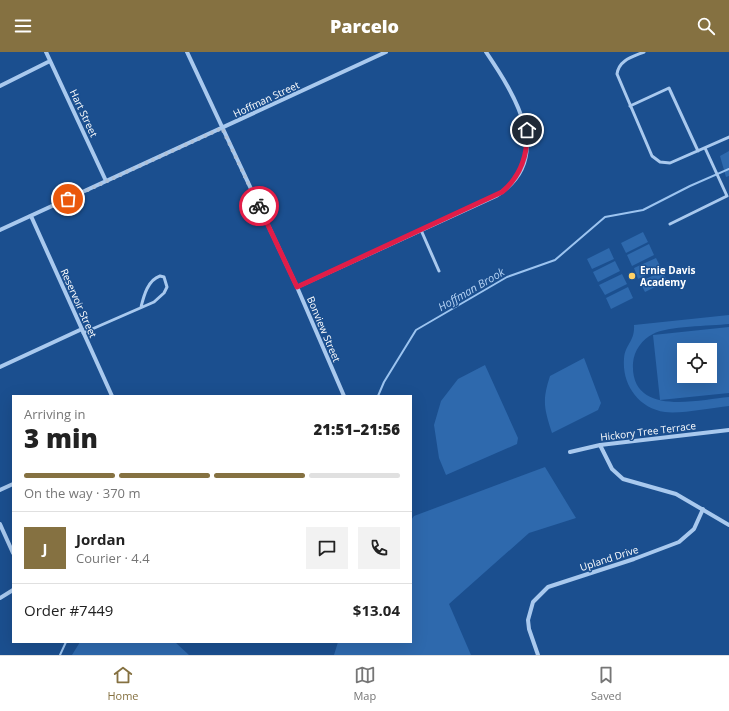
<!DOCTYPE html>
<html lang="en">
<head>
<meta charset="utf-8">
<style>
  body { margin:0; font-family:"Open Sans",sans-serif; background:#f2f2f2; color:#222; height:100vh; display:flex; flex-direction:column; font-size:15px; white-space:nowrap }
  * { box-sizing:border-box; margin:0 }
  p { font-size:13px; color:#767676 }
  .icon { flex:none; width:22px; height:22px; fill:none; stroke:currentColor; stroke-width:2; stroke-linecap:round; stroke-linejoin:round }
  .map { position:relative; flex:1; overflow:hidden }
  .panel { position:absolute; left:12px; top:343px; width:400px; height:248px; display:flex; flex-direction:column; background:#fff; border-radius:0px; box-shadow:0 4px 16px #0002 }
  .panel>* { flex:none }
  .tools { position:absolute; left:677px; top:291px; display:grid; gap:8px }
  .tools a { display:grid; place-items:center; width:40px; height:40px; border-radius:0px; background:#fff; box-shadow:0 4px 16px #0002; font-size:20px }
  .pin { position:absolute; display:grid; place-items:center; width:34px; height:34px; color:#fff; margin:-17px; border:2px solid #fff; border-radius:50%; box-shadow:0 1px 4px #0007 }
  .courier { position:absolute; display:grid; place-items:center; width:40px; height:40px; margin:-20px; border:3px solid #e11d48; border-radius:50%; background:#fff; color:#222; box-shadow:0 1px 5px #0007 }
  .overview em { font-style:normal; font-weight:800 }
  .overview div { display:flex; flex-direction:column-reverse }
  .overview { display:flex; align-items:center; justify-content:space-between; height:68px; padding:0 12px }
  h1 { font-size:26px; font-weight:800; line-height:30px }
  .bar { display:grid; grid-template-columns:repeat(4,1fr); gap:6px 4px; align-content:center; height:48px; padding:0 12px }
  .bar i { height:5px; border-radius:3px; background:#e0e0e0 }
  .bar .on { background:#857141 }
  .bar p { grid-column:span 4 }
  .line { display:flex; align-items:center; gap:10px; padding:0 12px; border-top:1px solid #e0e0e0 }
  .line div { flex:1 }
  .round { display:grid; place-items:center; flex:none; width:42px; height:42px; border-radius:0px; background:#f2f2f2 }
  header { display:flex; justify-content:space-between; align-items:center; height:52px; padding:0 12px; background:#857141; color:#fff; font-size:18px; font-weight:800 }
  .menu { display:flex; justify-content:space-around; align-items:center; height:56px; border-top:1px solid #e0e0e0; background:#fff; font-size:11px; color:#767676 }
  .menu a { display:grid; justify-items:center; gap:2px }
  .menu .on { color:#857141 }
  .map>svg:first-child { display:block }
</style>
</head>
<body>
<header><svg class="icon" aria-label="menu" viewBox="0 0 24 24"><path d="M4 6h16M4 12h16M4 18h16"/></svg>Parcelo<svg class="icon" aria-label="search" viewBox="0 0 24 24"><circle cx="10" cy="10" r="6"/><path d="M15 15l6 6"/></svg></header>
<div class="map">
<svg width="729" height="603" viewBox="0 0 729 603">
  <rect width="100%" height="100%" fill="#1b4f8f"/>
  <path fill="#2e69ad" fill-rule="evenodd" d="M729,99V124L726,125L720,104Z
    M643,180L648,190L626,201L621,191Z
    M649,192L654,203L632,214L627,203Z
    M609,196L614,207L592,217L587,207Z
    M656,206L661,216L638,227L634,216Z
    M615,209L620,219L598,230L593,220Z
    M662,219L667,229L645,240L640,230Z
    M622,222L627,232L605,243L599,233Z
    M628,235L633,246L611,257L606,246Z
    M729,263V272C710,274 668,274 653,282C642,287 634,299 633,311C630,365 697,348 729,345V354C711,356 681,362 665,360C638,356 622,332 624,307C625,292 635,290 634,273Z
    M729,275V341L660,348L653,283ZM684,298H710V324H684Z
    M584,306L601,351L598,358L552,381C544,356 542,349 550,324Z
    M485,313L518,386L517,392L446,423L439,406L434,373L441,349L458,327Z
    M545,415L576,466L529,481L449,552L471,603H334L338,590H411V468L414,464Z
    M80,590H175L189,603H72Z"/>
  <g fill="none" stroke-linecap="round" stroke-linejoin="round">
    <path stroke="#9cc4f0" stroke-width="2" d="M378,344L384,330L416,278L507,225L555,208L605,165L643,158L690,134L729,117
      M60,603L66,590"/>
    <path stroke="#a9c9ee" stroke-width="3" d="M644,0C632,5 619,8 617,22L652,104L660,110L670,111L729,85
      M630,54L669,36L698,99
      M670,172L727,144L705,96
      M421,178L439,219
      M83,281L154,250L164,241L167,235L164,225L160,224C148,228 144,243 141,255"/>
    <path stroke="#a9c9ee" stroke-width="4" d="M46,0L106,129
      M187,0L297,235L344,344
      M0,34L50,9
      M31,164L112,344
      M0,178L386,0
      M297,235L496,144C556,107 515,43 486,0
      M0,315L82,277
      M600,393L612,417L623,427L676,442L729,473
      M570,400L600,393L729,378
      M0,438L13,432
      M0,472L13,501
      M0,546L13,538
      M538,603L529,577L528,568L533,550L548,535L634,507L679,490L694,477L703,457"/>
  </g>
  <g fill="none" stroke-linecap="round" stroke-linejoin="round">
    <path stroke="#afc1d8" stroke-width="4" stroke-dasharray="0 7.2" d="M68,147L222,76L259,154"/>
    <path stroke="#e11d48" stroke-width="5" d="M259,154L297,235L502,140C521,124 528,102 527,78"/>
  </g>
  <circle fill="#ffd166" stroke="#1b4f8f" stroke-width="1.5" cx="632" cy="224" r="4"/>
  <g text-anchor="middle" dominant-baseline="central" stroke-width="3" stroke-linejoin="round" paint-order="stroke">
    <g font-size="10" fill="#fff" stroke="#1b4f8f">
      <text transform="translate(266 47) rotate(-25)">Hoffman Street</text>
      <text transform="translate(84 61) rotate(65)">Hart Street</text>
      <text transform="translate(79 251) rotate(66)">Reservoir Street</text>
      <text transform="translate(324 277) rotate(67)">Bonview Street</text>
      <text transform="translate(648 379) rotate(-7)">Hickory Tree Terrace</text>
      <text transform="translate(609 506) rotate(-18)">Upland Drive</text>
    </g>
    <g font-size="10" font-weight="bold" fill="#fff" stroke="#1b4f8f" text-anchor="start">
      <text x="640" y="218">Ernie Davis<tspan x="640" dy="12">Academy</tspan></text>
    </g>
    <g font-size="11" font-style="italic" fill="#b5d3f5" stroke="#1b4f8f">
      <text transform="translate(471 237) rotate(-30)">Hoffman Brook</text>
    </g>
  </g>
</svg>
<div class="tools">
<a><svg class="icon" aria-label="locate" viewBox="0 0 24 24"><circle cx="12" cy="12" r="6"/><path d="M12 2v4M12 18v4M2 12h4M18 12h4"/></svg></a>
</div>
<div class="pin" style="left:68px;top:147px;background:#ea580c"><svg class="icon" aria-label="bag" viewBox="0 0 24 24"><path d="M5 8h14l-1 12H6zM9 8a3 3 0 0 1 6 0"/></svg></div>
<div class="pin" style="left:527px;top:78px;background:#1f2937"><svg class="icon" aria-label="home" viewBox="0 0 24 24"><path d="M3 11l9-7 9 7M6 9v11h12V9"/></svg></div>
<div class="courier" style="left:259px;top:154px"><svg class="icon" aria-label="bike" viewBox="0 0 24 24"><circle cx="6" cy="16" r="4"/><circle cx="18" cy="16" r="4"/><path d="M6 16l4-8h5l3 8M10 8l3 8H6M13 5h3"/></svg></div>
<section class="panel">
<div class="overview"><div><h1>3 min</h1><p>Arriving in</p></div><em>21:51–21:56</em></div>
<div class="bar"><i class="on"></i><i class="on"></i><i class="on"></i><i></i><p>On the way · 370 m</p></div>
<div class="line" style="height:72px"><b class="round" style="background:#857141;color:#fff">J</b><div><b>Jordan</b><p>Courier · 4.4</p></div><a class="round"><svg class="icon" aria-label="chat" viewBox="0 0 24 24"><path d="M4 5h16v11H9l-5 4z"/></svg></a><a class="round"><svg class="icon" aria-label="phone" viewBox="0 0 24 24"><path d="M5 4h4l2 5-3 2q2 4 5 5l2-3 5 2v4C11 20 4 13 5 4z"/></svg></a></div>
<div class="line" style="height:52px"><div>Order #7449</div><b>$13.04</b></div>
</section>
</div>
<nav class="menu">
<a class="on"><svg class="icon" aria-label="home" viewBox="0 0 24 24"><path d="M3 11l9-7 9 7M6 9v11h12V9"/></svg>Home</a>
<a><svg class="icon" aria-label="map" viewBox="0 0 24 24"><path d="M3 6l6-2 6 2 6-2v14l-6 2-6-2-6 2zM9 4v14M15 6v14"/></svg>Map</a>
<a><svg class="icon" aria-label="saved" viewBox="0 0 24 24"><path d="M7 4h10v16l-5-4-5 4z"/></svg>Saved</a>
</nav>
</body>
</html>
